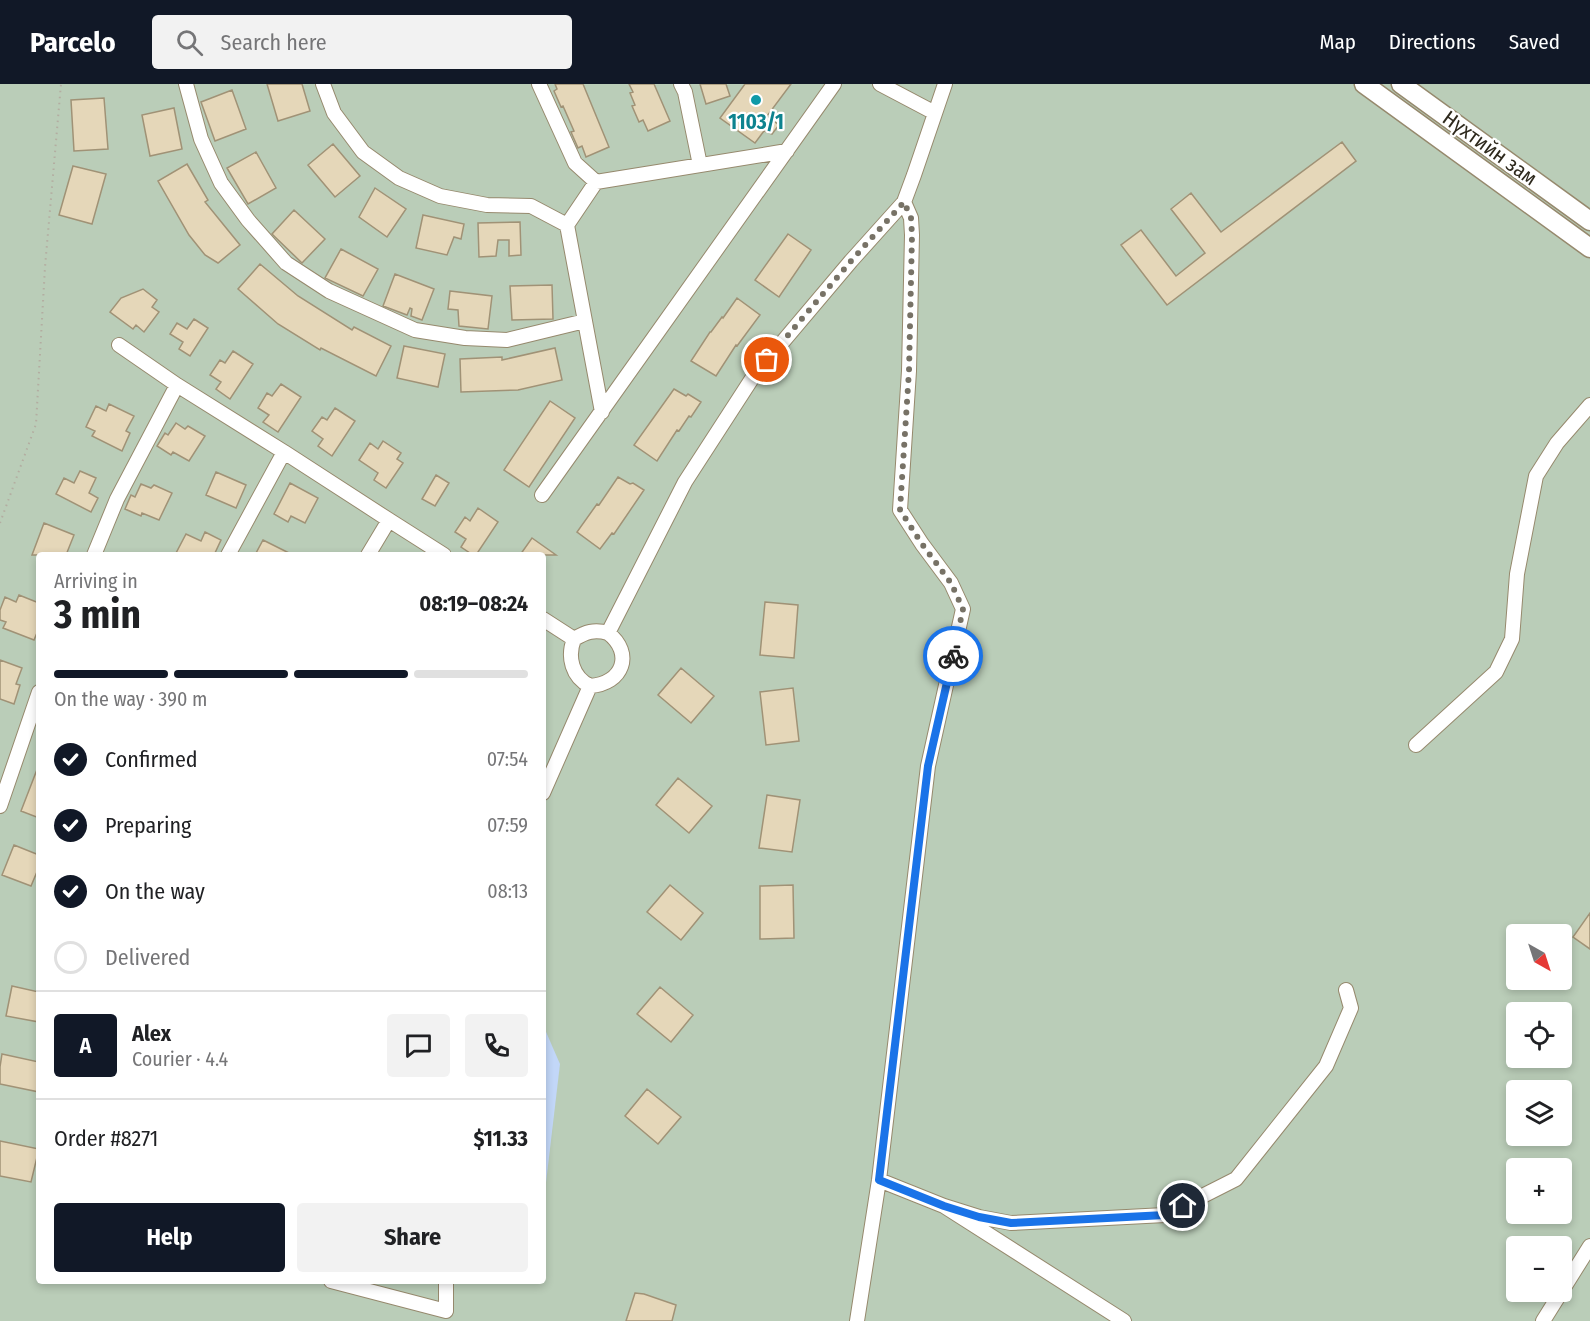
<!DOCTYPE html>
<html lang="en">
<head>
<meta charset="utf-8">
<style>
  body { margin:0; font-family:"Fira Sans Condensed",sans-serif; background:#f2f2f2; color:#202124; height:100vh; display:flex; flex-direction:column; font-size:22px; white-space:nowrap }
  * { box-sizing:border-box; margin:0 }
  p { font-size:20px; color:#757577 }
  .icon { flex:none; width:33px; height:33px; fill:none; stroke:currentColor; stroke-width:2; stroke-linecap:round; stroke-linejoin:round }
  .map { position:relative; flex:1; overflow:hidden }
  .drawer { position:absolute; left:36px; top:468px; width:510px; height:732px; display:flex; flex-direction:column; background:#fff; border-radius:6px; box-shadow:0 3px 9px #0003 }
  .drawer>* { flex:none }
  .needle { width:39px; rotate:141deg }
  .tools { position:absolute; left:1506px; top:840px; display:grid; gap:12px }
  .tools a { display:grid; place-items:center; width:66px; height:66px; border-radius:6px; background:#fff; box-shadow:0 3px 9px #0003; font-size:30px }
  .pin { position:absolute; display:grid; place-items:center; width:51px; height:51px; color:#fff; margin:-26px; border:3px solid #fff; border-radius:50%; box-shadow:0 2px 6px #0007 }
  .courier { position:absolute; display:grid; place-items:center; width:60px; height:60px; margin:-30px; border:4px solid #1a73e8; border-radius:50%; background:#fff; color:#222; box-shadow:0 2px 8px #0007 }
  .headline em { font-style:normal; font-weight:700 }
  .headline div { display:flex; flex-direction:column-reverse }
  .headline { display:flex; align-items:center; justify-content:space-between; height:102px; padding:0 18px }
  h1 { font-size:39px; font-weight:700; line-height:45px }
  .bar { display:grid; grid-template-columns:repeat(4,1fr); gap:9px 6px; align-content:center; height:72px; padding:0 18px }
  .bar i { height:8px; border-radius:4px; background:#e0e0e0 }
  .bar .on { background:#111827 }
  .bar p { grid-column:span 4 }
  .line { display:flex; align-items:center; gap:15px; padding:0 18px; border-top:2px solid #e0e0e0 }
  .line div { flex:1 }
  .round { display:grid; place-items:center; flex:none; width:63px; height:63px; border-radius:6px; background:#f2f2f2 }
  ol { padding:0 18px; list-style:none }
  li { display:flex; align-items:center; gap:18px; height:66px }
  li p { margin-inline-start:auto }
  li .icon { padding:6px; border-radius:50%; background:#111827; color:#fff; stroke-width:4 }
  li:last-child { color:#757577 }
  li i { width:33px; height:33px; border:3px solid #e0e0e0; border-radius:50% }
  .button { display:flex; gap:12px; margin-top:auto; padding:12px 18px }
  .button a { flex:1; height:69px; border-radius:6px; background:#111827; color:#fff; font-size:24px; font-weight:700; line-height:69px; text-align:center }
  .button a+a { background:#f2f2f2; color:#202124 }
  header { display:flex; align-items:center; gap:36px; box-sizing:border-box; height:84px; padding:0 30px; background:#111827; color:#fff }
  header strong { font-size:28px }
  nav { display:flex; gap:33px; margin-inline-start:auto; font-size:21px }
  .search { width:420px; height:54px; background:#f2f2f2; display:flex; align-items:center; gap:15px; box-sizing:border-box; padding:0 21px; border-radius:6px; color:#757577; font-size:22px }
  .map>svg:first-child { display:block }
</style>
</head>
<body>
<header>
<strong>Parcelo</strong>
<div class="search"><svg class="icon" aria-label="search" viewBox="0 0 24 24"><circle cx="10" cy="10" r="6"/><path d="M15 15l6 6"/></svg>Search here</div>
<nav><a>Map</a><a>Directions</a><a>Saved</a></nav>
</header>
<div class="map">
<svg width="1590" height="1237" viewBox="0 0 1590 1237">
  <rect width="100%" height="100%" fill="#fff9ed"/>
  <path fill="#bacdb8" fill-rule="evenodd" d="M0,0H1590V1237H0ZM39,471H543V1197H39ZM1516,850H1562V896H1516ZM1516,928H1562V974H1516ZM1516,1006H1562V1052H1516ZM1516,1084H1562V1130H1516ZM1516,1162H1562V1208H1516Z"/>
  <path fill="#c2d7f8" d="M543,941L560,980L543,1124Z"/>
  <path fill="#e5d7b9" stroke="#a09276" stroke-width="1.5" d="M267,0H302L310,27L278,37Z
    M555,0H583L609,63L586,73L582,62L578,64L571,48L574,47L563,22L561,23L554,7L557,5Z
    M629,0H654L670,37L648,47L643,36L639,38L632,22L635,21L630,9L633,8Z
    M700,0H726L730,12L706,20Z
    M745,0H791L767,32L779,41L772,50L764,47L755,59L720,34Z
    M232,6L246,45L215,57L201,18Z
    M104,14L108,65L74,67L71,16Z
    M174,24L182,65L150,72L142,31Z
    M1342,58L1356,77L1167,221L1121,161L1141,146L1176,192L1205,169L1171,125L1191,109L1221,148Z
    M333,60L360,92L335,113L308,81Z
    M256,68L276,104L248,120L227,84Z
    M187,80L208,116L205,118L240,161L218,179L205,171L189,151L158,97Z
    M73,82L106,90L92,140L59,131Z
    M375,104L406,125L387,153L359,133Z
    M294,126L325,155L302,179L272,150Z
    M423,131L464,140L461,155L454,153L447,171L416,164Z
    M520,138L521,171L509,172V156H498L496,172L479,173L478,139Z
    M788,150L811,166L779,213L755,196Z
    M341,165L378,185L363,212L325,194Z
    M260,180L298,212L352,246L354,243L391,262L376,292L321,264L320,266L278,240L238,205Z
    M395,190L434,205L422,236L411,232L412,225L410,224L407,231L383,222Z
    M552,201L553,235L512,236L510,202Z
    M143,205L157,216L152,223L159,228L144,248L136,241L133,245L110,228L121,214Z
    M450,207L492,212L488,245L459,242L458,226L448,225Z
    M737,214L760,231L737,262L736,261L716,292L691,277L710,248H711L722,233L723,234Z
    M194,235L208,244L190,272L179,265L183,258L170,250L177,239L187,245Z
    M404,262L445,270L438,303L397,294Z
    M555,264L562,296L518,306L461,308L460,275L502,273V276Z
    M233,267L253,280L230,315L216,305L221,298L210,291L220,276L225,279Z
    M281,300L301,313L278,348L263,338L269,331L258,324L267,309L272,312Z
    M674,305L686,312L688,310L701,318L691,333L689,332L679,347L677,346L657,377L634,361Z
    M550,317L575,334L529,403L504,386Z
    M109,320L134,332L126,347L130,349L122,367L92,352L95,347L86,343L96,322L106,327Z
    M335,324L355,337L332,372L318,362L323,355L312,347L322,333L327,336Z
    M176,339L185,345L188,342L205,352L189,377L173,368L171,371L157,362L165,349L168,351Z
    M383,357L401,369L397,375L403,379L386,404L374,396L378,389L359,376L370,359L378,365Z
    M80,387L96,394L89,409L98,414L91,428L56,410L64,394L74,399Z
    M216,388L246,401L236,424L206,411Z
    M436,391L449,399L435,422L422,415Z
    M618,393L630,400L633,399L644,406L614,450L612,449L600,465L577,448L597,420L599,421Z
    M290,399L318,414L305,439L291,432L288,438L274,430Z
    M141,400L151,404L154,401L172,409L159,436L142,429L141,432L125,425L131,411L135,413Z
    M478,424L498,438L476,471H473L461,463L466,455L455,448L465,433L470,437Z
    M44,439L74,451L66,471H32Z
    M205,448L221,456L214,471H175L186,450L201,457Z
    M532,454L556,471H520Z
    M263,456L293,471H255Z
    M19,511L39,519V544L34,556L3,544L6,538L0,536V526L5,513L16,518Z
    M765,518L798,521L794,574L760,571Z
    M0,576L22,584L16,600L20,601L14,620L0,615Z
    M681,584L714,612L691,639L658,611Z
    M793,604L799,657L766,661L760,608Z
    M38,683H39V734L21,727Z
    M678,694L712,722L689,749L656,721Z
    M767,711L800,716L792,768L759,764Z
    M14,761L39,771V783L31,802L2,791Z
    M670,801L703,829L681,856L647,828Z
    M793,801L794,854L760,855V802Z
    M1590,829V865L1573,853Z
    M12,902L39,908V938L6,932Z
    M660,903L693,931L671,958L637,930Z
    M2,970L39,978V1008L0,1000V983Z
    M647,1005L681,1033L658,1060L625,1032Z
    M0,1057L39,1065L31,1098L0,1092Z
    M635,1209L644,1210L676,1221L672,1237H626Z"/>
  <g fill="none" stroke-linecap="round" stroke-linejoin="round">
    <defs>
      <path id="minor" d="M186,0L201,55L221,99L248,136L286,179L329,207L415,246L465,254L507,256L585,237
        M323,0L334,29L363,68L399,94L440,112L487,121L531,122L567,141
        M539,0L575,79L596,98
        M681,0L685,8L700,81
        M880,0L935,29
        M119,261L177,301
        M602,328L567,141L596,98L787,67
        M542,411L834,0
        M94,471L117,415L177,301L284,368
        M228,471L284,368L389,436
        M368,471L389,436L444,471
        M543,535L574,555
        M590,602C572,593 567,573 574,555C586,548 594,545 608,549L685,398L753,293L851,177L904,118L914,91L945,0
        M1416,661L1496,588L1512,555L1517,490L1536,392L1557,359L1590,321
        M543,709L590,602C623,600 634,569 608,549
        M0,722L39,608
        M879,1096L944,1122L1124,1237
        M944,1122L979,1133L1011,1139L1165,1131L1236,1095L1326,982L1351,924L1346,906
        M331,1197L446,1227V1197
        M857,1237L879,1096L928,682L963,525L951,499L922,460L900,426L909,287L912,151L911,134L904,118
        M1543,1237L1590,1162"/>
      <path id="major" d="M1364,0L1590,164
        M1401,0L1590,137"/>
    </defs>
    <use href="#minor" stroke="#96896d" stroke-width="16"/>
    <use href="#major" stroke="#96896d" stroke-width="21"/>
    <path stroke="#b3ada1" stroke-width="2" stroke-dasharray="1.5 4.5" stroke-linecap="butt" d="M0,439L36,340L45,183L61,0"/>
    <use href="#minor" stroke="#fff" stroke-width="14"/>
    <use href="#major" stroke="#fff" stroke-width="18"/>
  </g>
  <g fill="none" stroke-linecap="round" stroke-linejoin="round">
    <path stroke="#777266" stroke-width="6" stroke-dasharray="0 10.8" d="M767,276L851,177L904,118L911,134L912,151L909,287L900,426L922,460L951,499L963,525L953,572"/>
    <path stroke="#1a73e8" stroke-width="8" d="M953,572L928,682L879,1096L944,1122L979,1133L1011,1139L1165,1131L1183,1122"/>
  </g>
  <circle fill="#0f9aa8" stroke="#fff" stroke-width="2" cx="756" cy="16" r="6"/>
  <g text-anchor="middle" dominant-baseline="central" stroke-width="4.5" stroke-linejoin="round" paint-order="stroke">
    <g font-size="21" font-weight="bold" fill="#0d838f" stroke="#fff">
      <text x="756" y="38">1103/1</text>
    </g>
    <g font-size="21" fill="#2e291d" stroke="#fff">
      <text transform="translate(1490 64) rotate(36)">Нүхтийн зам</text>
    </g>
  </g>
</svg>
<div class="tools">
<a><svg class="needle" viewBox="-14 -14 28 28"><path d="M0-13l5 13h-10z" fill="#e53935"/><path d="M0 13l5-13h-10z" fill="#757577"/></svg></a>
<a><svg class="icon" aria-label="locate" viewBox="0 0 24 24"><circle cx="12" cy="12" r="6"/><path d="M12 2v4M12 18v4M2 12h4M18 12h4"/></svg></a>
<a><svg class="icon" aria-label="layers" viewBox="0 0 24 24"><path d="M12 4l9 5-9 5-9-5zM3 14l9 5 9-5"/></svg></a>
<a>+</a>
<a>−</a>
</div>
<div class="pin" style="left:767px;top:276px;background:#ea580c"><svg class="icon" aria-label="bag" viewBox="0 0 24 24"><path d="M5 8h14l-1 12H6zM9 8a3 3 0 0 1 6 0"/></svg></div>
<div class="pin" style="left:1183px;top:1122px;background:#1f2937"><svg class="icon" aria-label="home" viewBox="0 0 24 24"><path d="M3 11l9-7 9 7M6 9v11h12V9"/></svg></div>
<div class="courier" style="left:953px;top:572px"><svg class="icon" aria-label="bike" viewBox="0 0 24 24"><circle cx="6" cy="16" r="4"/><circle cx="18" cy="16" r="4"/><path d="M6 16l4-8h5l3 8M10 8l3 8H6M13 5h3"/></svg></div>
<section class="drawer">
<div class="headline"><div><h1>3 min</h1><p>Arriving in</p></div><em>08:19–08:24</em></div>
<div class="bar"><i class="on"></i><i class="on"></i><i class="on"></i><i></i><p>On the way · 390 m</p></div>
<ol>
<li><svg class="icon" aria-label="check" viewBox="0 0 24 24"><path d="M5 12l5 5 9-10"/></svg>Confirmed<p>07:54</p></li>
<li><svg class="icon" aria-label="check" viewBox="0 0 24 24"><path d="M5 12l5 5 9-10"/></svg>Preparing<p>07:59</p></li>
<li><svg class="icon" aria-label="check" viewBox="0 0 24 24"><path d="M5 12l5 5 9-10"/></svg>On the way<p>08:13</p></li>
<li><i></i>Delivered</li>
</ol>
<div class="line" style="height:108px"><b class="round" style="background:#111827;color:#fff">A</b><div><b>Alex</b><p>Courier · 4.4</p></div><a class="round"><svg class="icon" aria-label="chat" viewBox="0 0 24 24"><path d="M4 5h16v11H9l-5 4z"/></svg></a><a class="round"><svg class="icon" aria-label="phone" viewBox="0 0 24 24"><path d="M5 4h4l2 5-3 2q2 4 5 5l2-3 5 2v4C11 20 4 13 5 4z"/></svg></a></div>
<div class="line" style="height:78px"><div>Order #8271</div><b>$11.33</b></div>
<div class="button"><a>Help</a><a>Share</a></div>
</section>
</div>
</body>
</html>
